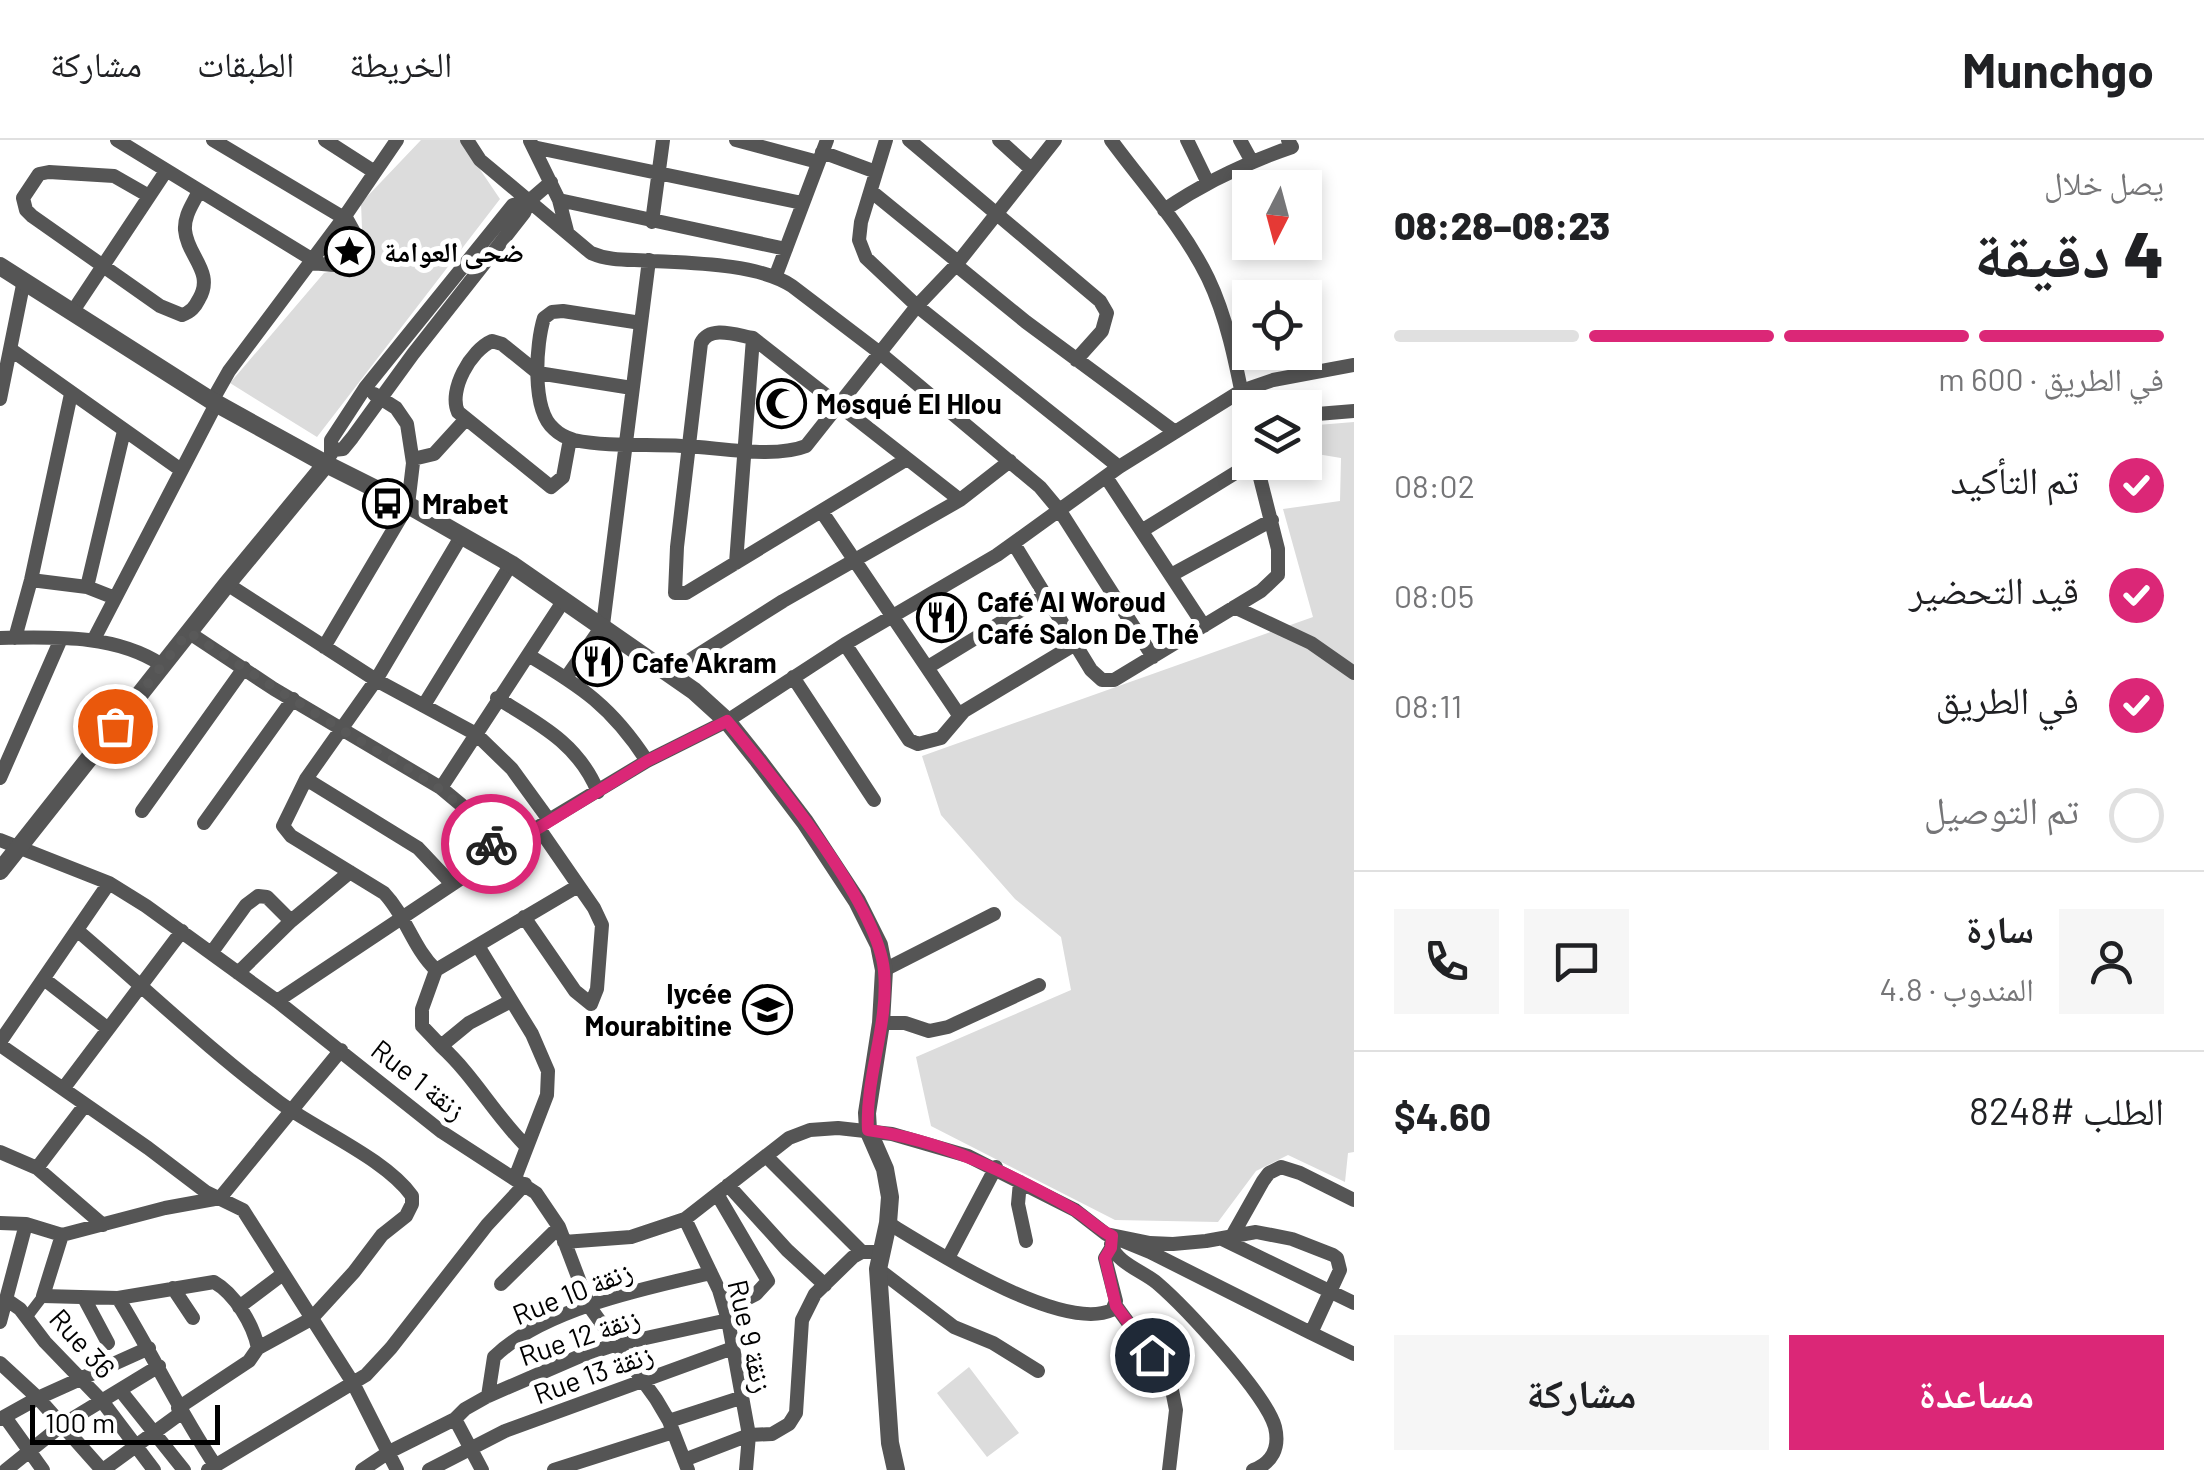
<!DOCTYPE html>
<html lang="ar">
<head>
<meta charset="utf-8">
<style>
  body { margin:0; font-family:Barlow,"Noto Naskh Arabic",sans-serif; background:#f6f6f6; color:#202124; direction:rtl; height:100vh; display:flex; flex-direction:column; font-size:38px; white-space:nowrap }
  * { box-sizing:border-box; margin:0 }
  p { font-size:32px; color:#757577 }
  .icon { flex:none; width:55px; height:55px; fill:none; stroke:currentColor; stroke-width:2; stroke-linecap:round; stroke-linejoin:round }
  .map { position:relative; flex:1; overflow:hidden; direction:ltr }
  .details { display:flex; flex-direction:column; background:#fff; width:850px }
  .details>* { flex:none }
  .needle { width:65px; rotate:186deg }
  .buttons { position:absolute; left:1232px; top:30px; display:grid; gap:20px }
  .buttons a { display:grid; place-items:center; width:90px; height:90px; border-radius:0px; background:#fff; box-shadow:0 5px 15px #0003; font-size:50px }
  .scale { position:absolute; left:30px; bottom:25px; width:190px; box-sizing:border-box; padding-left:10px; border:5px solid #000; border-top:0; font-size:28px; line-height:35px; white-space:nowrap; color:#000; -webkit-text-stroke:8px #fff; paint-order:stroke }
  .pin { position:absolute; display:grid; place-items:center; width:85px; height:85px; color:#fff; margin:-42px; border:5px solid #fff; border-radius:50%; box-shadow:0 2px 10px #0007 }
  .courier { position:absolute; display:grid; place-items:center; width:100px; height:100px; margin:-50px; border:8px solid #db2777; border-radius:50%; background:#fff; color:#222; box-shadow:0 2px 12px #0007 }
  .head em { font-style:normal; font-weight:800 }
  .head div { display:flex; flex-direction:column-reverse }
  .head { display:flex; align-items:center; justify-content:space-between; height:170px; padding:0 40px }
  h1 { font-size:65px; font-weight:800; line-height:75px }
  .bar { display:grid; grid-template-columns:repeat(4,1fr); gap:15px 10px; align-content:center; height:120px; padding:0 40px }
  .bar i { height:12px; border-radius:8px; background:#e0e0e0 }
  .bar .selected { background:#db2777 }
  .bar p { grid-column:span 4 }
  .line { display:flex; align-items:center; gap:25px; padding:0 40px; border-top:2px solid #e0e0e0 }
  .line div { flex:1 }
  .round { display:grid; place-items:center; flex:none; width:105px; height:105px; border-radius:0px; background:#f6f6f6 }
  ol { padding:0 40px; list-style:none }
  li { display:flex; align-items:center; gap:30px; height:110px }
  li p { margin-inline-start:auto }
  li .icon { padding:10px; border-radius:50%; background:#db2777; color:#fff; stroke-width:4 }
  li:last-child { color:#757577 }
  li i { width:55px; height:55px; border:5px solid #e0e0e0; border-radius:50% }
  .action { display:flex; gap:20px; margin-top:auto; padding:20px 40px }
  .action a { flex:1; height:115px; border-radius:0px; background:#db2777; color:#fff; font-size:40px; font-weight:800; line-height:115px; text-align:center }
  .action a+a { background:#f6f6f6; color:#202124 }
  header { display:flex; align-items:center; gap:60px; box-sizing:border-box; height:140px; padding:0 50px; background:#fff; border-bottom:2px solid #e0e0e0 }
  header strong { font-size:48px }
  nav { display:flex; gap:55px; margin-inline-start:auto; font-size:35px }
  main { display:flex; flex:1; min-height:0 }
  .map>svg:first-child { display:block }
</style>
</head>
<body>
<header>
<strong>Munchgo</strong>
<nav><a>الخريطة</a><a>الطبقات</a><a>مشاركة</a></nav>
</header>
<main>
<section class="details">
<div class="head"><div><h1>4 دقيقة</h1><p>يصل خلال</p></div><em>08:23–08:28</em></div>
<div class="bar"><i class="selected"></i><i class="selected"></i><i class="selected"></i><i></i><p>في الطريق · 600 m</p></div>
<ol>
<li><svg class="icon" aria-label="check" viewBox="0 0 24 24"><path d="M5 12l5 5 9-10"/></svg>تم التأكيد<p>08:02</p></li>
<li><svg class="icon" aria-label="check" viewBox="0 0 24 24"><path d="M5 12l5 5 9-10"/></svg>قيد التحضير<p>08:05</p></li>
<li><svg class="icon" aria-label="check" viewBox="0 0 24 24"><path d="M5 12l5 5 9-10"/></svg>في الطريق<p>08:11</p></li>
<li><i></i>تم التوصيل</li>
</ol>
<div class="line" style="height:180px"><a class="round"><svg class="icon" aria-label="person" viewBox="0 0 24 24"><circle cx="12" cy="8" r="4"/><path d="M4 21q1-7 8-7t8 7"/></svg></a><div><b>سارة</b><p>المندوب · 4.8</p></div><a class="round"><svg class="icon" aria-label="chat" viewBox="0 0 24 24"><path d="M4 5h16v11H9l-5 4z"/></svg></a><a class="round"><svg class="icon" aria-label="phone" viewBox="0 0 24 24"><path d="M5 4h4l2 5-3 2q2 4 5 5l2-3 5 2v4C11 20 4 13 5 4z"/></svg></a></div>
<div class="line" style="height:130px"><div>الطلب #8248</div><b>$4.60</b></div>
<div class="action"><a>مساعدة</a><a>مشاركة</a></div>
</section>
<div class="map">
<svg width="1354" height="1330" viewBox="0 0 1354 1330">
  <rect width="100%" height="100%" fill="#fff"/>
  <path fill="#dcdcdc" d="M421,0H460L500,59L317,297L230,243L324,133L340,129L363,113L361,63Z
    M1354,282V1012L1348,1013L1345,1042L1288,1015L1256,1031L1218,1082L1115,1080L931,986L916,917L1071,850L1061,797L1015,759L941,675L922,616L1313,477L1283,369L1340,361L1341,318L1305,312V286Z
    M969,1227L1019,1293L987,1317L937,1253Z"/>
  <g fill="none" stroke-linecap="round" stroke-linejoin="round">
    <path stroke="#555" stroke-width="11" d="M27,1177L43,1156"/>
    <path stroke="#555" stroke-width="14" d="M117,0L313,120
      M213,0L344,78
      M325,0L373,31
      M467,0L480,20L591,113C612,122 631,119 653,121C693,123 759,124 792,146L880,213L1040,347L1060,371L1153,517
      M736,0L818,22
      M886,0L861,82L859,100L866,118L917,166L1119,327
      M909,0L1100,161L1107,173L1102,191L1076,220
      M999,0L1031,29
      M1111,0C1144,45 1183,87 1208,138C1231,186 1239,242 1250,294
      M1187,0L1207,41
      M1240,0L1251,20
      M530,1L559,60L567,91
      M533,7L802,63
      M822,12L876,32
      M872,52L958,122
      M149,56L114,36L49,32L39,34L23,58L26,70L32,76L160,166L182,175C191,172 195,167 199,159C215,132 187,116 185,90C184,75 193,64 199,51
      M559,60L786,109
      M1164,70C1205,42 1245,23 1292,7L1288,0
      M652,82L663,0
      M310,123L334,125L354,112L355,94L345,76
      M956,125L1026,182L1175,292
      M776,135L827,0
      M73,171L166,31
      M641,183L563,171L552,172L544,178C536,203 531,270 554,289C559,294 567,298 574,300C608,307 647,304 682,306C717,307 774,319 806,306L917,166L956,125L1055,0
      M10,209L181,330
      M0,259L24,140
      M212,261L229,231L345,76L397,0
      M1305,275L1354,271
      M570,299L563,337L551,347L458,272C448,250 471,210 492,201L502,204L538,233L632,248
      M333,310L343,309L352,298L413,214L524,73L529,61L551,42
      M331,314V300L365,248L513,65L529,61
      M413,319L434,314L465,280
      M907,319L686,453H675L677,407L701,203C710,185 736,195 753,198L960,360
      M1106,337L1204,486
      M822,372L959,575
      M1143,390L1253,322
      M1014,404L1091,530L1102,540H1114L1261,451L1278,435V409L1256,322
      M736,423L753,198
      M1173,434L1272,380
      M31,440L87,447L115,458
      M227,444L376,540L476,594L512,629L549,680
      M87,447L124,291
      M1234,467L1311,503L1354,533
      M188,492L274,549L441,648L471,673L498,713
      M0,498C55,497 115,494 162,525
      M15,498L31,440L71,254
      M94,499L216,264
      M845,504L909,600L918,604L941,598L964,571L1077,503
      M324,507L408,365L413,323L407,284L396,268L374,254
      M528,515C582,547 612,567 647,621
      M928,527L1046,455
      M668,534L783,461L960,360L1010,321
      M793,537L874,660
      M566,538L603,485L649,120
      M497,558C539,584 578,603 598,652
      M424,565L511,424
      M0,638L60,501
      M306,639L418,708L451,743
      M441,648L564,460
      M142,671L244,528
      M204,683L293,559
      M0,700L109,743L146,766L277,861L442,992L536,1053L559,1087L589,1166L656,1259L669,1281L688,1330
      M524,777L575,851L591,864L597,849L602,785L594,768L538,687
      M78,791C146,849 208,909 279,962C317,990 386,1019 412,1056V1064L406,1076L382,1095L354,1132L311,1179L258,1208L249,1221L178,1268
      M478,806L532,894L548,931L547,955L515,1038
      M212,812L246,765L258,756L267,757L291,781
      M436,830C413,808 406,776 384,753L291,696L283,686L306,639L376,540L462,395
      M884,830L994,774
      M238,833L291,781L350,732
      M44,839L107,888
      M277,861L549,680L647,621L727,581L845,504L997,415L1119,327L1241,251L1273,240L1354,225
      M509,862L469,883L441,906C474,936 494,974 525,1005
      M881,883H905L929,891L948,887L1039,845
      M0,902L109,743
      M0,905L148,1008L206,1052L243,1070L353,1243L397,1330
      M441,906L422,886V869L436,830L578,746
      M63,949L182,791
      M0,1012L37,1028L103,1085
      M766,1016L862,1112
      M37,1028L85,965
      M1020,1042L1018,1064L1026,1101
      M728,1045L787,1110L825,1145
      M717,1054L768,1141L756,1154L725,1170
      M685,1079L719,1150L728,1180L749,1295L746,1330
      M0,1083L26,1084L62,1095
      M888,1083C934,1111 1062,1193 1112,1170L1116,1161L1105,1118L1111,1108
      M62,1095L165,1068L220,1058L341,910
      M62,1095L43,1156L118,1158L214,1142C235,1154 253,1184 258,1208
      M1232,1096L1263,1041L1269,1033L1281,1027L1300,1033L1354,1060
      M1222,1099L1354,1163
      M564,1102L631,1097L685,1079L789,998L810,990L838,988L892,994L968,1016L1075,1070L1106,1094L1150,1103L1173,1104L1206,1101L1256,1092L1292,1099L1333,1115L1337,1118L1340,1130L1311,1193L1150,1112L1106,1094
      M1111,1104C1116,1123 1143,1131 1157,1143C1185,1167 1266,1254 1275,1287C1280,1308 1272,1323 1253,1330
      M948,1118L996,1027
      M878,1129L954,1187L993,1203L1038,1231
      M501,1144L559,1087
      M173,1148L193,1178
      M84,1158L108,1203
      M118,1158C152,1213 179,1271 215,1325
      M7,1160L20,1169L45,1202L102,1261L154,1330
      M1116,1166L1170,1240L1176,1270L1169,1330
      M239,1167L283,1134
      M0,1182L26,1084
      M1311,1193L1354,1214
      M0,1223L38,1258L102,1330
      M120,1250L184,1330
      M488,1256L494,1217C543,1169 646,1148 711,1133
      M5,1277L43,1330
      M0,1279L38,1258L149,1208
      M455,1279L482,1330
      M669,1281L740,1258
      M684,1320L749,1295L772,1294L789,1284L796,1273L802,1180L815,1154L853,1117L862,1112H882
      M6,1330L62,1285L159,1226
      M103,1330L181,1273
      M208,1330L366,1235L391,1208L487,1085L525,1044
      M362,1330L389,1312L455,1279L465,1269L488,1256L578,1217L614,1205L728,1180
      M429,1330L505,1291L733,1208
      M554,1330L673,1292"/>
    <path stroke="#555" stroke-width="18" d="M0,126L212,261L326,324L408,365L511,424L694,551L727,581L758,620L805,682L857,761L879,805L884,830L881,883L867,973L868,990L885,1029L890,1057L888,1083L878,1129L890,1303L896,1330
      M0,731L227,444L326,324"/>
  </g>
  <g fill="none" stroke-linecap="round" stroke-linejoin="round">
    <path stroke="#595959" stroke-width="10" stroke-dasharray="0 18" d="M115,586L188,492C238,524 288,557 339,588C394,623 456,646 491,704"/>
    <path stroke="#db2777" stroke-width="12" d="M491,704L498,713L647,621L727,581C772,636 878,763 884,831C889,885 865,937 868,990C941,1000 1009,1033 1073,1069C1087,1077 1097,1089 1112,1096L1111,1108L1105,1118L1116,1166L1152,1215"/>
  </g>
  <defs>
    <symbol id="sight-ring" viewBox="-11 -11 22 22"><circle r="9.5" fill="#fff" stroke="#000" stroke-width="1.5"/><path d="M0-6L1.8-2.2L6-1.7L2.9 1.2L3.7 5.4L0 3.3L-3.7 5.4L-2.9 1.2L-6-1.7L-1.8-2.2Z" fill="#000"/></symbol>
    <symbol id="mosque-ring" viewBox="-11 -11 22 22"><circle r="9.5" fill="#fff" stroke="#000" stroke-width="1.5"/><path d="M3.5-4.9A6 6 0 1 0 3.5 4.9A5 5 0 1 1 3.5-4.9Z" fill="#000"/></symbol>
    <symbol id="bus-ring" viewBox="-11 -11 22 22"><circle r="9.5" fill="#fff" stroke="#000" stroke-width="1.5"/><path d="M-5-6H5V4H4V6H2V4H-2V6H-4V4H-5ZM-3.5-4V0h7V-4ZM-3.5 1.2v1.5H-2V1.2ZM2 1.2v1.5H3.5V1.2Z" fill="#000"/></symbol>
    <symbol id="restaurant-ring" viewBox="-11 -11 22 22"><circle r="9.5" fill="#fff" stroke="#000" stroke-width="1.5"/><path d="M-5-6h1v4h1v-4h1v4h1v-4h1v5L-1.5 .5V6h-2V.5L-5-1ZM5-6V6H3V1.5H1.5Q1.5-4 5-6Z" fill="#000"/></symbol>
    <symbol id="school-ring" viewBox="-11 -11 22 22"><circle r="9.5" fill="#fff" stroke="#000" stroke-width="1.5"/><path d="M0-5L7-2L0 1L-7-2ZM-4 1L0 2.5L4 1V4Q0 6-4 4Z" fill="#000"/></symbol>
  </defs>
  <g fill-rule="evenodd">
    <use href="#sight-ring" x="322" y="84" width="55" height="55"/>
    <use href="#mosque-ring" x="754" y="236" width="55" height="55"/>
    <use href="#bus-ring" x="360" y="336" width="55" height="55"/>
    <use href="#restaurant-ring" x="914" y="450" width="55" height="55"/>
    <use href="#restaurant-ring" x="570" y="494" width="55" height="55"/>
    <use href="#school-ring" x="740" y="842" width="55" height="55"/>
  </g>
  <g text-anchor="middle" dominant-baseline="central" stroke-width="10" stroke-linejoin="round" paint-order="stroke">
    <g font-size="28" font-weight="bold" fill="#000" stroke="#fff" text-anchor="start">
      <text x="384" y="111">ضحى العوامة</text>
      <text x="816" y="263">Mosqué El Hlou</text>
      <text x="422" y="363">Mrabet</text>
      <text x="977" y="461">Café Al Woroud<tspan x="977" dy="32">Café Salon De Thé</tspan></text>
      <text x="632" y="522">Cafe Akram</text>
      <text x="732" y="853" text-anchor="end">lycée<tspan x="732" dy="32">Mourabitine</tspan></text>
    </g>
    <g font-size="28" fill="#000" stroke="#fff">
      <text transform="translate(419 939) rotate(38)">Rue 1 زنقة</text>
      <text transform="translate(572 1152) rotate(-22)">Rue 10 زنقة</text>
      <text transform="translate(579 1196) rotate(-19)">Rue 12 زنقة</text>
      <text transform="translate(751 1196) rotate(77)">Rue 9 زنقة</text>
      <text transform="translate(83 1203) rotate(48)">Rue 36</text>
      <text transform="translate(593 1233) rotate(-20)">Rue 13 زنقة</text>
    </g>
  </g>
</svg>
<div class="buttons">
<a><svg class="needle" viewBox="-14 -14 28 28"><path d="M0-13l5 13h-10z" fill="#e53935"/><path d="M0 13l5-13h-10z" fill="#757577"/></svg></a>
<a><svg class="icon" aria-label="locate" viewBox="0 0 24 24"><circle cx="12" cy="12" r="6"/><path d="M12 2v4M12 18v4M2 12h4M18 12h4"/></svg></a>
<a><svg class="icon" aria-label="layers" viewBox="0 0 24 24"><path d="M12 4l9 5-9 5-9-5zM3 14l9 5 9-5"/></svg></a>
</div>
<div class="scale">100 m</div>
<div class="pin" style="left:115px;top:586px;background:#ea580c"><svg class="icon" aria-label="bag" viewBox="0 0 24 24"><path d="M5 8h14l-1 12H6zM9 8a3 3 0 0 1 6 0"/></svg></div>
<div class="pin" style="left:1152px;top:1215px;background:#1f2937"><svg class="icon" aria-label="home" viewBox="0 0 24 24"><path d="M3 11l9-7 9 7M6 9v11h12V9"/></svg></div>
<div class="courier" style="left:491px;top:704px"><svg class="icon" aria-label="bike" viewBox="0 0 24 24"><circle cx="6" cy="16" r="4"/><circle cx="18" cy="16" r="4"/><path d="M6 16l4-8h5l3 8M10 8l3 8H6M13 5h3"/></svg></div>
</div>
</main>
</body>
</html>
